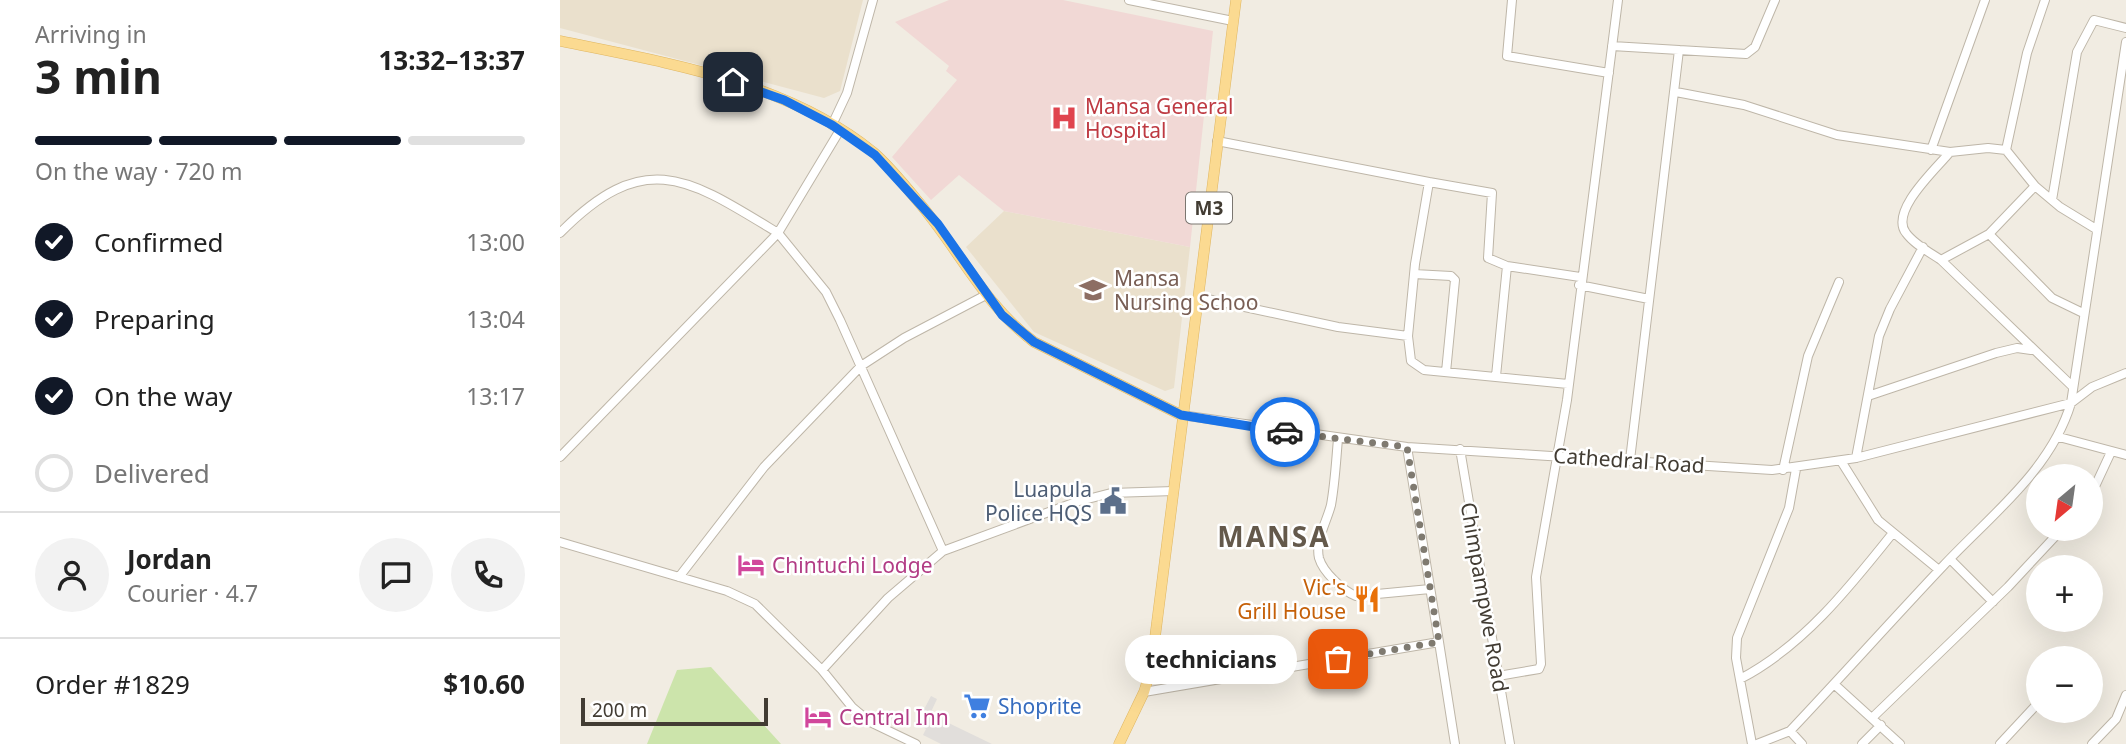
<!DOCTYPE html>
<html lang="en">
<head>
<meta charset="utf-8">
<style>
  body { margin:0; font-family:"Noto Sans",sans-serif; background:#f2f2f2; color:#222; height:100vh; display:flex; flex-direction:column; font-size:26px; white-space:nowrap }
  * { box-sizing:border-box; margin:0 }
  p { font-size:23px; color:#767676 }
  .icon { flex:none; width:38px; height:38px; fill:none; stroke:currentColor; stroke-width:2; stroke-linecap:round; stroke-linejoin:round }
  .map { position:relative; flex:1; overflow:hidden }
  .drawer { display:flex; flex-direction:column; background:#fff; width:560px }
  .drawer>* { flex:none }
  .needle { width:46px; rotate:209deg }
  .controls { position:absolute; left:1466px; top:464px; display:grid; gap:14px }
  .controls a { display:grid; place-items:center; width:77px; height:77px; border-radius:50%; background:#fff; box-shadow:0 7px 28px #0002; font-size:35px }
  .scale { position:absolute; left:21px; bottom:18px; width:187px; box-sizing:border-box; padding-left:7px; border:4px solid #423c33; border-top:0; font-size:19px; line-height:24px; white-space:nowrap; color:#423c33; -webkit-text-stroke:5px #fff; paint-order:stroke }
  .pin { position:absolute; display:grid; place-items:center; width:60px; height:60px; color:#fff; margin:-30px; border-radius:14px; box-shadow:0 4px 10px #0006 }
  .courier { position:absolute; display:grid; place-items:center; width:70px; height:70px; margin:-35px; border:5px solid #1a73e8; border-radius:50%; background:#fff; color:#222; box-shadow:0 2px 9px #0007 }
  .bubble { position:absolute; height:49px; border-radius:24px; background:#fff; box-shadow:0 7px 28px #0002; font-size:23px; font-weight:700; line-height:49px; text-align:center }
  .summary em { font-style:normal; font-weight:700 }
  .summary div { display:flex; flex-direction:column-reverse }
  .summary { display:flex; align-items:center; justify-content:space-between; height:119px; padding:0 35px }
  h1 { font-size:46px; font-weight:700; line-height:52px }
  .bar { display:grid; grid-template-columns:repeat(4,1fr); gap:10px 7px; align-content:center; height:84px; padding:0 35px }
  .bar i { height:9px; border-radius:5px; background:#e0e0e0 }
  .bar .current { background:#111827 }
  .bar p { grid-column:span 4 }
  .line { display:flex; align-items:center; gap:18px; padding:0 35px; border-top:2px solid #e0e0e0 }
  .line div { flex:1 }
  .round { display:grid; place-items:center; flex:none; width:74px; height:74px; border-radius:37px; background:#f2f2f2 }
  ol { padding:0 35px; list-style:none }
  li { display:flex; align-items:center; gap:21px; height:77px }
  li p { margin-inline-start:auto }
  li .icon { padding:7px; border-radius:50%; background:#111827; color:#fff; stroke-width:4 }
  li:last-child { color:#767676 }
  li i { width:38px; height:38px; border:4px solid #e0e0e0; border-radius:50% }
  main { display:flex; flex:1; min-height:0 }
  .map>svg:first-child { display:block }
</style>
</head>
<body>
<main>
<section class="drawer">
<div class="summary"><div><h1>3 min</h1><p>Arriving in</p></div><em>13:32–13:37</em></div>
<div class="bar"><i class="current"></i><i class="current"></i><i class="current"></i><i></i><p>On the way · 720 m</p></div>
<ol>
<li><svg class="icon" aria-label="check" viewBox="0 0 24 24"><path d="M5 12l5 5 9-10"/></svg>Confirmed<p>13:00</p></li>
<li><svg class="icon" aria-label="check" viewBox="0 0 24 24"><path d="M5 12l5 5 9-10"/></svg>Preparing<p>13:04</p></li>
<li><svg class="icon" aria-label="check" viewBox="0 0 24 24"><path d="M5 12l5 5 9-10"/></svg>On the way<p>13:17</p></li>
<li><i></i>Delivered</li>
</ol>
<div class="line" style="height:126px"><a class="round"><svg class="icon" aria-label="person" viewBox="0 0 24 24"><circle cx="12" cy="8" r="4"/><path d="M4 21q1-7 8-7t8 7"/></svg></a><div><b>Jordan</b><p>Courier · 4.7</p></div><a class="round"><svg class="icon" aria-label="chat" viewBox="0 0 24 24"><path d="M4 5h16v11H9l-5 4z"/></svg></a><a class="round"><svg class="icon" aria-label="phone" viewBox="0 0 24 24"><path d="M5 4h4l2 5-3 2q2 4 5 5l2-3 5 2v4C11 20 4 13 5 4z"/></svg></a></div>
<div class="line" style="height:91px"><div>Order #1829</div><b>$10.60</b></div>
</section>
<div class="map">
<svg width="1566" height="744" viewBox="0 0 1566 744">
  <rect width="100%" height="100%" fill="#f1ece2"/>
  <path fill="#eae0cc" d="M0,0H303L280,91L264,98L0,28Z
    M444,211L630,247L614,388L605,391L474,332L406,247Z"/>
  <path fill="#f1d8d5" d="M389,0H503L653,31L630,247L444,211L399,175L371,200L332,157L397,80L386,71L389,66L335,22Z"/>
  <path fill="#cce4ab" d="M151,667L221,744H87L117,670Z"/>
  <path fill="#e1dedb" d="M371,696L377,699L370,714L432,744H381L363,735L366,729L357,723Z"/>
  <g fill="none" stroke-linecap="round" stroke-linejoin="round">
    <defs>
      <path id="minor" d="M569,0L673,21
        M952,0L947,56L1049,73
        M1052,46L1186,54L1195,47L1215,0
        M1116,92L1184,105L1277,135L1390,152
        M272,125L287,93L313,0
        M657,141L869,182L855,264L848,336
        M1371,150L1425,0
        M1446,150L1467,53L1485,0
        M869,182L932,193L928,258L947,266L1020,277
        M1492,200L1517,52L1534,20L1566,28
        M0,233C85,147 128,178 218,233L0,457
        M1429,234L1475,186L1500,207L1536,229
        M1381,260C1369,252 1354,244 1346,233C1329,211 1377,168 1390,152L1428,148L1446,150L1475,186
        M854,274L891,276L895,280L886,372
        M1019,285L1089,299
        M638,297L778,327L848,336L851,361L864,370L1008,384
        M936,376L947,266
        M1512,386L1381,260L1429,234L1492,298L1523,313
        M1308,396L1436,353L1457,348L1471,350
        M621,415L847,447L1212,470L1296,458L1511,403L1532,387L1566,373
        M1499,437L1566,455
        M778,439C776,461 775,483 771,505C767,521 755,541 759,558C763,572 783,591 796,596L870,589
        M900,449L950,744
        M1296,458L1319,336L1330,309L1363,247
        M1070,460L1119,50
        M1281,461L1318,520L1379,570
        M1223,470L1248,356L1279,282
        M1531,495L1551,452
        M0,542L167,591L195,604L262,670L292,707L310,722L356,744
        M383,551L516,502L551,493L614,491
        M1390,559L1433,602
        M119,577L204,467L301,366L344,338L426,295
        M879,642L895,744
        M262,670L328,598L383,551L280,320L266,292L218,233L280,130
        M938,676L979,669L981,664L976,577L1007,400L1058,0
        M1180,679C1242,647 1289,588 1332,534
        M1274,684L1340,744
        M584,692L879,642L847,447
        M1313,717L1448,587L1503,528
        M1230,731L1242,744
        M1192,744L1176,658L1177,638L1229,508L1236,469
        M1197,744L1230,731C1282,676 1332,620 1384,565C1430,516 1491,470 1511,403L1566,42
        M1302,744L1321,725
        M1440,744L1479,702
        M1532,744L1556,719L1566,695"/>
      <path id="major" d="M0,41C107,63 225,81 313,152C329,166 343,183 356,199C397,246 423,304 474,342L621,415
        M559,744L584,692L591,669L676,0"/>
    </defs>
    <use href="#minor" stroke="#beb6a8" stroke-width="10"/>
    <use href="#major" stroke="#dfb662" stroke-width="11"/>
    <use href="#minor" stroke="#fff" stroke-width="8"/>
    <use href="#major" stroke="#fbda91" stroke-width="10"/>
  </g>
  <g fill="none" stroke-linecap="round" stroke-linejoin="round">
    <path stroke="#7f7a70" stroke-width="7" stroke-dasharray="0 12.6" d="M725,432L847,447L879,642L778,659"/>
    <path stroke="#1a73e8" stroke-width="9" d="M173,82L224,100L272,125L315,155L378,224L442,315L474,342L621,415L725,432"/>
  </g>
  <defs>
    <symbol id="hospital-bare" viewBox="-9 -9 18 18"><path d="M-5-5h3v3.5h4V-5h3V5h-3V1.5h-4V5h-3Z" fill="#e0444e" stroke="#fff" stroke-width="2.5" paint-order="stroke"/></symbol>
    <symbol id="university-bare" viewBox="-9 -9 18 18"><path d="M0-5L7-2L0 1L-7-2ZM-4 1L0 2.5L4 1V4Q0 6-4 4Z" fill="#8d6e63" stroke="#fff" stroke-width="2.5" paint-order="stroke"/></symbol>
    <symbol id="civic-bare" viewBox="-9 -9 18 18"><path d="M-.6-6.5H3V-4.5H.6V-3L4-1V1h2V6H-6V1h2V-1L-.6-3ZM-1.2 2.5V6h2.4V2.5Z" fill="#5c6f8a" stroke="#fff" stroke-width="2.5" paint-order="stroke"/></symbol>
    <symbol id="hotel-bare" viewBox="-9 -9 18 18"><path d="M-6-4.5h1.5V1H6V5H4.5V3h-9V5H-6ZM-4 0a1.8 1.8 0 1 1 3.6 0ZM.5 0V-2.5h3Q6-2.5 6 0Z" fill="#d1479c" stroke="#fff" stroke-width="2.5" paint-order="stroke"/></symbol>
    <symbol id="restaurant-bare" viewBox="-9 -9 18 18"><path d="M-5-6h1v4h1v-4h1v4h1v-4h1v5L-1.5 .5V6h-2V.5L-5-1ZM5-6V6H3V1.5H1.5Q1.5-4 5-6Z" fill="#e8710a" stroke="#fff" stroke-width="2.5" paint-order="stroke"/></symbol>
    <symbol id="supermarket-bare" viewBox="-9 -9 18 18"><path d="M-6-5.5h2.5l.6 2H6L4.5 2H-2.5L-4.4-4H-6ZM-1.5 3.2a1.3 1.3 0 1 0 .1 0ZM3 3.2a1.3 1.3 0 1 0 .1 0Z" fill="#3f7fe0" stroke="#fff" stroke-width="2.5" paint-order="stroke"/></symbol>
  </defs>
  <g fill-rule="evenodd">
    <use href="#hospital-bare" x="485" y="99" width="38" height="38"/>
    <use href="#university-bare" x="514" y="271" width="38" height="38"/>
    <use href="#civic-bare" x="534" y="482" width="38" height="38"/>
    <use href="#hotel-bare" x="172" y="546" width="38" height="38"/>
    <use href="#restaurant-bare" x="788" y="580" width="38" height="38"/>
    <use href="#supermarket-bare" x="398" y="687" width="38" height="38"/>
    <use href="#hotel-bare" x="239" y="698" width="38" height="38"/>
  </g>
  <g text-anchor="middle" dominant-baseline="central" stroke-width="5" stroke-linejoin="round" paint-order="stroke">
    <rect fill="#fff" stroke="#7b7670" stroke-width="2" x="626" y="192.5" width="46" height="31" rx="5"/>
    <g font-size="19" font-weight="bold" fill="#423c33">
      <text x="649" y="208">M3</text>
    </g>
    <g font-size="21" fill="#be3a42" stroke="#fff" text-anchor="start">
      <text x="525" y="106">Mansa General<tspan x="525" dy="24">Hospital</tspan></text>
    </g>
    <g font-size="21" fill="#785e54" stroke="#fff" text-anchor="start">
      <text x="554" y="278">Mansa<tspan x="554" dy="24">Nursing Schoo</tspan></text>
    </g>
    <g font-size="21" fill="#423c33" stroke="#fff">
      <text transform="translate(1069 460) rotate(4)">Cathedral Road</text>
      <text transform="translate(925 597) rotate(80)">Chimpampwe Road</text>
    </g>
    <g font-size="21" fill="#4e5e75" stroke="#fff" text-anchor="end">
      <text x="532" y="489">Luapula<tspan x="532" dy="24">Police HQS</tspan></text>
    </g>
    <g font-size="21" fill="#b23c85" stroke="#fff" text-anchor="start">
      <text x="212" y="565">Chintuchi Lodge</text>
      <text x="279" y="717">Central Inn</text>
    </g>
    <g font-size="21" fill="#c56008" stroke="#fff" text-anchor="end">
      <text x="786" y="587">Vic's<tspan x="786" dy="24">Grill House</tspan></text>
    </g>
    <g font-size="21" fill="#366cbe" stroke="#fff" text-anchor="start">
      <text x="438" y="706">Shoprite</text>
    </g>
    <g font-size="28" font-weight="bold" letter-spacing="2" fill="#64594b" stroke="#fff">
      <text x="714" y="536">MANSA</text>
    </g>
  </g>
</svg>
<div class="controls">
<a><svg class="needle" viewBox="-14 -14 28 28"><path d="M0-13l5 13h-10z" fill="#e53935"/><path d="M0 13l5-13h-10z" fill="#767676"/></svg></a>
<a>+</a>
<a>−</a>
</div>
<div class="scale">200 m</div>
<div class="pin" style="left:778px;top:659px;background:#ea580c"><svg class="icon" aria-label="bag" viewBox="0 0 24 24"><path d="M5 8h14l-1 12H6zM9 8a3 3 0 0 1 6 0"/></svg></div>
<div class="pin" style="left:173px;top:82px;background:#1f2937"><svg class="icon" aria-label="home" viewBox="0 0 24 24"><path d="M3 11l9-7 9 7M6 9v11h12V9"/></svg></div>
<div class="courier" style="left:725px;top:432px"><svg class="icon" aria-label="car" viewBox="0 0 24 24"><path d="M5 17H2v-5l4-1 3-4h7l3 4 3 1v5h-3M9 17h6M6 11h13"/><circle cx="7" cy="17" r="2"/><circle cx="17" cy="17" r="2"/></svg></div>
<div class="bubble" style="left:565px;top:635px;width:172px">technicians</div>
</div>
</main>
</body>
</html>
